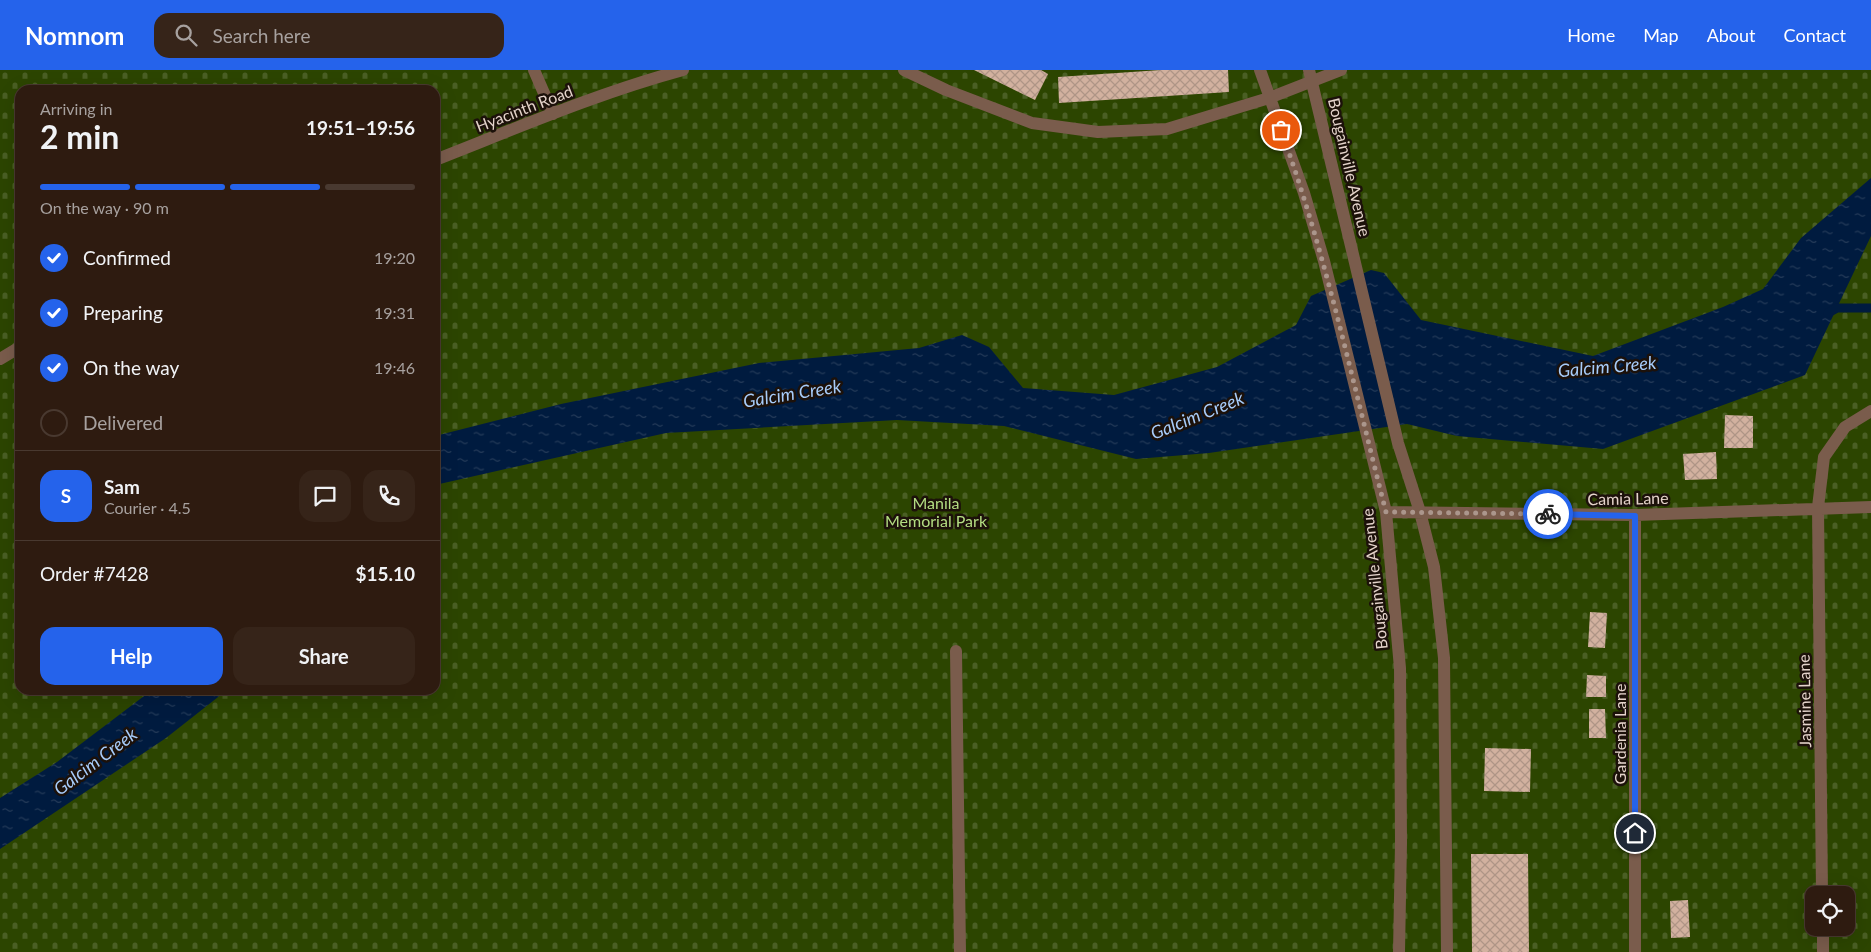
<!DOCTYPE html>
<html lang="en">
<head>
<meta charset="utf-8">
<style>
  body { margin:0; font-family:Lato,sans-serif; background:#362419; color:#f1f3f6; height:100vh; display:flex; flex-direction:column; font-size:19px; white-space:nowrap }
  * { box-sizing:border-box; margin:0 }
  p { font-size:16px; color:#a7a19f }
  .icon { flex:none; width:28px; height:28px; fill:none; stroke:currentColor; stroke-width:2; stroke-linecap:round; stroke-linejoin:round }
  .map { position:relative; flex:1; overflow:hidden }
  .drawer { position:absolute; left:15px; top:15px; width:425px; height:610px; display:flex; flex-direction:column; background:#2e1b10; border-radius:15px; box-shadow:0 5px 20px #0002,0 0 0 1px #493930 }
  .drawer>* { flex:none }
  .controls { position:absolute; left:1805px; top:816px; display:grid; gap:10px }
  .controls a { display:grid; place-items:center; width:50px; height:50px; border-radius:10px; background:#2e1b10; box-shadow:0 5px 20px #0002,0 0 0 1px #493930; font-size:25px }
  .pin { position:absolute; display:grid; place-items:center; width:42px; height:42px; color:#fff; margin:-21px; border:2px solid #fff; border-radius:50%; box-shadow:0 1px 5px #0007 }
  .courier { position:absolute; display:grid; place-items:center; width:50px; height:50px; margin:-25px; border:4px solid #2563eb; border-radius:50%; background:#fff; color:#222; box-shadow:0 1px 6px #0007 }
  .summary em { font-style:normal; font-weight:700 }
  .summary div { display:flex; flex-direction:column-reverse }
  .summary { display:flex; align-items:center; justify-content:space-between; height:85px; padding:0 25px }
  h1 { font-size:32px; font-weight:700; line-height:38px }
  .bar { display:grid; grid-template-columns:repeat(4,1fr); gap:8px 5px; align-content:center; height:60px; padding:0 25px }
  .bar i { height:6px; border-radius:4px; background:#493930 }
  .bar .on { background:#2563eb }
  .bar p { grid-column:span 4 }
  .line { display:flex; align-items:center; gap:12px; padding:0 25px; border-top:1px solid #493930 }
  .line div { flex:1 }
  .round { display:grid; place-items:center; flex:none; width:52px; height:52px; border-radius:15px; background:#362419 }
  ol { padding:0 25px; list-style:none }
  li { display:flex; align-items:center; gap:15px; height:55px }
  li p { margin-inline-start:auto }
  li .icon { padding:5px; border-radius:50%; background:#2563eb; color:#fff; stroke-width:4 }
  li:last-child { color:#a7a19f }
  li i { width:28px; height:28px; border:2px solid #493930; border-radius:50% }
  .button { display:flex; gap:10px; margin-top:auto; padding:10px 25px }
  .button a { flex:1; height:58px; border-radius:15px; background:#2563eb; color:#fff; font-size:20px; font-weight:700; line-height:58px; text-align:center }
  .button a+a { background:#362419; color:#f1f3f6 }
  header { display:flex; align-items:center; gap:30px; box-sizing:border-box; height:70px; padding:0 25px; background:#2563eb; color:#fff }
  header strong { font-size:24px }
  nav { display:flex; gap:28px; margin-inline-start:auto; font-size:18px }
  .search { width:350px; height:45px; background:#362419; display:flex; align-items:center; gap:12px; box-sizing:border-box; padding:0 18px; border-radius:15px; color:#a7a19f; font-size:19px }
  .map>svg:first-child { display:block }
</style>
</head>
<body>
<header>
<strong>Nomnom</strong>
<div class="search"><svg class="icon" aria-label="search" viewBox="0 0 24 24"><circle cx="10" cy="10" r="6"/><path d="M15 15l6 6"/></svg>Search here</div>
<nav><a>Home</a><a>Map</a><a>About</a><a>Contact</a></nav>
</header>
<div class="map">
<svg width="1871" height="882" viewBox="0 0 1871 882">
  <defs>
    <pattern id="cemetery-stones" width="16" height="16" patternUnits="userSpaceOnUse" patternTransform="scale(1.25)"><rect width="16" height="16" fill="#2c4500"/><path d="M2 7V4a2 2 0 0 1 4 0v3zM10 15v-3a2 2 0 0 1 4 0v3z" fill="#4a5f24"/></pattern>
    <pattern id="water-ripples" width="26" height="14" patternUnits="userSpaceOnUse" patternTransform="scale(1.25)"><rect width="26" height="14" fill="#001b3f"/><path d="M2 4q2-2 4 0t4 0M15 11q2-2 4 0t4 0" fill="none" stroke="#253b59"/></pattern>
    <pattern id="building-cross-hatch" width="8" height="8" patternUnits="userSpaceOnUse" patternTransform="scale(1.25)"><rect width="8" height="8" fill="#d2b19f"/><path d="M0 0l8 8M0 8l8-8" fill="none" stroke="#af9586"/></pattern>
  </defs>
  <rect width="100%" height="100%" fill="#3e2416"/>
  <path fill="url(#cemetery-stones)" fill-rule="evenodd" d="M0,0H1871V882H0ZM20,20H435V620H20ZM1814,825H1846V858H1814Z"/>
  <path fill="url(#water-ripples)" d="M1871,108V166L1805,305L1603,379L1457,366L1407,354L1209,383L1136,389L1004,356L897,350L666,363L435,415V366L561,334L759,293L919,278L962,265L989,277L1023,318L1114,325L1217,297L1296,255L1311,226L1371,200L1384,203L1421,250L1593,286L1723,237L1763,219L1801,168Z
    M152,620H227L166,668L0,779V728L57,692Z"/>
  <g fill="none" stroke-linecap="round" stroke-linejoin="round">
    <path stroke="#001b3f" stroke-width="9" d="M1828,243L1837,238H1871"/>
  </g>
  <path fill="url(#building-cross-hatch)" d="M974,0H1041L1048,4L1035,30Z
    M1161,0H1228L1229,22L1059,33L1058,7Z
    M1725,345L1753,346V378H1724Z
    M1716,382L1717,409L1685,410L1683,384Z
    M1590,542L1607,543L1605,578L1588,577Z
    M1587,605L1606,606V627H1586Z
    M1589,639H1605L1606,668H1589Z
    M1485,678L1531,679L1530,722L1484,721Z
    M1471,784H1528L1529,882H1472Z
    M1688,830L1690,867L1671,868L1670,831Z"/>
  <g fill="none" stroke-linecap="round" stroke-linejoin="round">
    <path stroke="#7a5c4c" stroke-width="12" d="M534,0L553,44
      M904,0L946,20L1032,53L1098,62L1167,59L1269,28L1341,0
      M1260,0L1304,123L1324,191L1386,442L1400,598L1401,773L1399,882
      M1309,0L1398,373L1420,442L1434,497L1444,588L1447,882
      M435,90C517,58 598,23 683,0
      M0,289L20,277
      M1386,442L1635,445L1871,437
      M956,581L960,882
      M1822,825L1818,437L1824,387L1845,357L1871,341
      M1823,858V882
      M1635,882V445"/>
  </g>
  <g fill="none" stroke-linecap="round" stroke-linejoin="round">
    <path stroke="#ab968c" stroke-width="5" stroke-dasharray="0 9" d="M1281,60C1326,184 1353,314 1386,442L1548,444"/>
    <path stroke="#2563eb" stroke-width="6" d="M1548,444L1635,446V763"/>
  </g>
  <g text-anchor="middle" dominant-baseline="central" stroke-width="5" stroke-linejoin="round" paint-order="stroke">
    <g font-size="16" fill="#e5d4cb" stroke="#1c110a">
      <text transform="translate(524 38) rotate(-21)">Hyacinth Road</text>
      <text transform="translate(1350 97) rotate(77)">Bougainville Avenue</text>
      <text transform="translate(1628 428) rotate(-1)">Camia Lane</text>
      <text transform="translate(1374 509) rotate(-96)">Bougainville Avenue</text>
      <text transform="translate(1804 631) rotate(-91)">Jasmine Lane</text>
      <text transform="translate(1619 664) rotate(-90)">Gardenia Lane</text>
    </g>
    <g font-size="16" fill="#b3dd82" stroke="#1c110a">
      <text x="936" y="432">Manila<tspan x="936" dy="18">Memorial Park</tspan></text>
    </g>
    <g font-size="18" font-style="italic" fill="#a7ccfa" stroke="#1c110a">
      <text transform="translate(1607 296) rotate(-5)">Galcim Creek</text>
      <text transform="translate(792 323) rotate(-9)">Galcim Creek</text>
      <text transform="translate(1197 345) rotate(-22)">Galcim Creek</text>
      <text transform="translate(95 691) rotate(-37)">Galcim Creek</text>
    </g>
  </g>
</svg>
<div class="controls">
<a><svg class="icon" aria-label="locate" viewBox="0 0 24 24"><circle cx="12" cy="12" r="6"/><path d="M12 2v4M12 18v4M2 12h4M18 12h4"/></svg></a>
</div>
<div class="pin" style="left:1281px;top:60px;background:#ea580c"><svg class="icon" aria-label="bag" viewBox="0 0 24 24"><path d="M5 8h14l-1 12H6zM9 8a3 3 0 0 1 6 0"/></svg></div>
<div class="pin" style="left:1635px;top:763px;background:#1f2937"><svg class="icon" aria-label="home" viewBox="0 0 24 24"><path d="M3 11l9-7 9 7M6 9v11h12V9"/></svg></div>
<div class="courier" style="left:1548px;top:444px"><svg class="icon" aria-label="bike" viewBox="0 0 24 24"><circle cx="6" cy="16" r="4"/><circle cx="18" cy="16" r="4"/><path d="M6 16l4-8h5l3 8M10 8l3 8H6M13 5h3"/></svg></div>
<section class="drawer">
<div class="summary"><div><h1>2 min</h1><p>Arriving in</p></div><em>19:51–19:56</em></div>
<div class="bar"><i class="on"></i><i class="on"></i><i class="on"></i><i></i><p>On the way · 90 m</p></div>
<ol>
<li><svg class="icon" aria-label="check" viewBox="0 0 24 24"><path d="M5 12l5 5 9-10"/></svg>Confirmed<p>19:20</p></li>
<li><svg class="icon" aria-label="check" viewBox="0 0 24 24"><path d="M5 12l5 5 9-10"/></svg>Preparing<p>19:31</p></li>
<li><svg class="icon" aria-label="check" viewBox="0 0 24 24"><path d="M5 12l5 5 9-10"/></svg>On the way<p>19:46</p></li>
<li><i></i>Delivered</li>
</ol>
<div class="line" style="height:90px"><b class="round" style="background:#2563eb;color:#fff">S</b><div><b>Sam</b><p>Courier · 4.5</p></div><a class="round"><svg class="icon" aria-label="chat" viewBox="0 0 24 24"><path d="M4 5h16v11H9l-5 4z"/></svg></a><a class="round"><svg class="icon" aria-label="phone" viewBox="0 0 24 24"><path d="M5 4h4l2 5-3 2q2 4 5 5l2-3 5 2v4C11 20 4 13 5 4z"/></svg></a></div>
<div class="line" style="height:65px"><div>Order #7428</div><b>$15.10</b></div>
<div class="button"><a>Help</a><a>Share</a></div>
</section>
</div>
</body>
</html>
